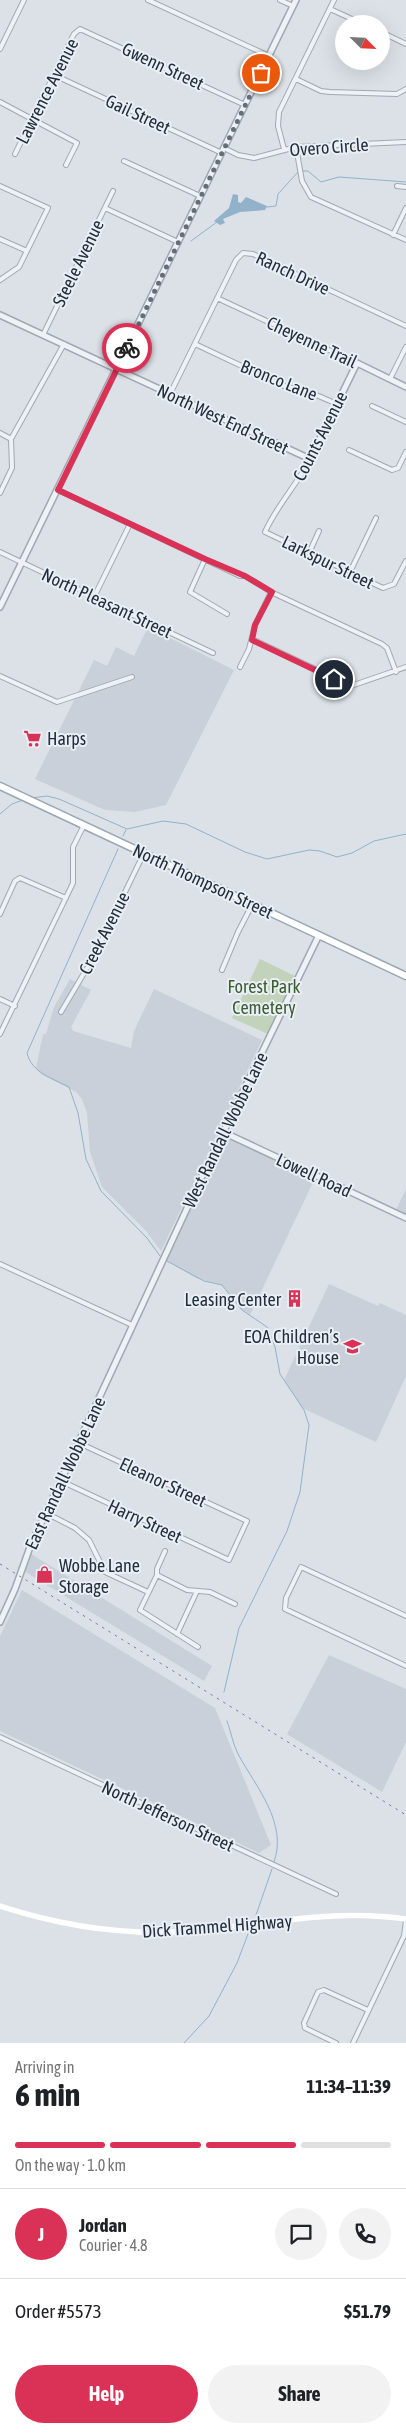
<!DOCTYPE html>
<html lang="en">
<head>
<meta charset="utf-8">
<style>
  body { margin:0; font-family:"Asap Condensed",sans-serif; background:#f2f2f2; color:#202124; height:100vh; display:flex; flex-direction:column; font-size:19px; white-space:nowrap }
  * { box-sizing:border-box; margin:0 }
  p { font-size:16px; color:#757577 }
  .icon { flex:none; width:28px; height:28px; fill:none; stroke:currentColor; stroke-width:2; stroke-linecap:round; stroke-linejoin:round }
  .map { position:relative; height:2043px; overflow:hidden }
  .sheet { display:flex; flex-direction:column; background:#fff; flex:1 }
  .sheet>* { flex:none }
  .needle { width:32px; rotate:114deg }
  .buttons { position:absolute; left:335px; top:15px; display:grid; gap:10px }
  .buttons a { display:grid; place-items:center; width:55px; height:55px; border-radius:50%; background:#fff; box-shadow:0 5px 20px #0002; font-size:25px }
  .pin { position:absolute; display:grid; place-items:center; width:42px; height:42px; color:#fff; margin:-21px; border:2px solid #fff; border-radius:50%; box-shadow:0 1px 5px #0007 }
  .courier { position:absolute; display:grid; place-items:center; width:50px; height:50px; margin:-25px; border:4px solid #da3256; border-radius:50%; background:#fff; color:#222; box-shadow:0 1px 6px #0007 }
  .overview em { font-style:normal; font-weight:700 }
  .overview div { display:flex; flex-direction:column-reverse }
  .overview { display:flex; align-items:center; justify-content:space-between; height:85px; padding:0 15px }
  h1 { font-size:32px; font-weight:700; line-height:38px }
  .bar { display:grid; grid-template-columns:repeat(4,1fr); gap:8px 5px; align-content:center; height:60px; padding:0 15px }
  .bar i { height:6px; border-radius:4px; background:#e0e0e0 }
  .bar .on { background:#da3256 }
  .bar p { grid-column:span 4 }
  .line { display:flex; align-items:center; gap:12px; padding:0 15px; border-top:1px solid #e0e0e0 }
  .line div { flex:1 }
  .round { display:grid; place-items:center; flex:none; width:52px; height:52px; border-radius:26px; background:#f2f2f2 }
  .cta { display:flex; gap:10px; margin-top:auto; padding:10px 15px }
  .cta a { flex:1; height:58px; border-radius:30px; background:#da3256; color:#fff; font-size:20px; font-weight:700; line-height:58px; text-align:center }
  .cta a+a { background:#f2f2f2; color:#202124 }
  .map>svg:first-child { display:block }
</style>
</head>
<body>
<div class="map">
<svg width="406" height="2043" viewBox="0 0 406 2043">
  <rect width="100%" height="100%" fill="#dbe1e7"/>
  <path fill="#c9d0d9" d="M148,627L234,670L166,805L135,812L105,810L35,779L94,660L107,666L116,647L134,656Z
    M70,979L91,990L71,1027L73,1031L131,1048L134,1031L154,989L262,1040L161,1251L146,1231L102,1187L90,1152L87,1113L82,1099L76,1092L41,1074L36,1068L43,1034H46L54,1007Z
    M223,1132L316,1176L250,1315L242,1310L222,1285L196,1278L163,1259Z
    M406,1189V1214L396,1210Z
    M329,1284L378,1306L380,1303L406,1315V1376L376,1442L302,1408L284,1380Z
    M28,1552L212,1666L204,1681L22,1570Z
    M22,1590L215,1708L271,1845L259,1853L0,1731V1636Z
    M329,1655L406,1689V1742L382,1792L287,1734Z"/>
  <path fill="#c2d2bb" d="M260,959L295,976L268,1034L232,1018Z"/>
  <path fill="#92b1cb" d="M233,194L238,195V202L241,203L246,197L267,206L265,210L240,212L223,219L225,223L220,225L214,221L229,208Z"/>
  <g fill="none" stroke-linecap="round" stroke-linejoin="round">
    <path stroke="#92b1cb" stroke-width="1" d="M303,171H308L321,182L339,177L406,182
      M267,207L276,206L278,194L298,172
      M191,241L217,222
      M31,798L47,796L59,799L127,829L163,821L186,824L245,852L267,859L309,850L320,851L337,857L352,853L374,841L406,834
      M0,814L12,804L23,800
      M123,836L126,830
      M118,849L27,1053C32,1073 52,1078 69,1087L78,1113L86,1159L101,1191L147,1238L160,1256
      M165,1260L204,1281L222,1285L242,1310L267,1327L275,1347L280,1374L304,1410L309,1425L300,1492L287,1531L239,1628L224,1692
      M227,1721C231,1732 233,1744 238,1754C256,1787 288,1823 274,1862
      M256,1915L272,1869
      M184,2043L209,2016L237,1963L248,1934"/>
    <defs>
      <path id="minor" d="M148,0L269,56
        M280,0L293,6
        M330,9L363,24
        M381,32L406,44
        M0,49L24,0
        M54,75L222,153
        M296,79L321,91L330,92L397,94L406,89
        M0,102L77,143L66,165
        M296,147L302,181L311,197L406,240
        M224,148L238,155L254,158L296,147L406,142
        M284,149L278,126L279,112L334,0
        M15,154L74,34L80,29L245,105
        M124,161L200,196
        M0,186L48,208L19,267L0,280
        M397,186L406,187
        M105,208L178,242
        M393,235L406,208
        M0,239L27,251
        M217,298L357,363
        M43,335L113,191
        M195,344L284,386L314,394L337,404
        M390,379L406,347
        M170,394L236,260L243,253L253,254L406,326
        M372,406L406,422
        M0,433L11,439
        M349,450L392,470L398,468L406,452
        M310,459C297,485 277,505 265,532L383,588L394,584L406,561
        M58,490L240,576H245L271,592L382,644L387,648L396,672
        M0,493L12,468L11,439L64,344
        M0,552L213,653
        M309,553L319,531
        M205,559L190,592L227,614
        M350,572L376,518
        M93,596L96,593L130,524
        M252,639L351,686L406,667
        M240,667L249,649L255,625L271,592
        M0,676L57,702L132,677
        M0,914L15,881L20,878L66,898
        M222,970L238,932L253,903
        M0,999L15,1006
        M61,1012L93,958L144,853
        M0,1034L73,883V847L84,825
        M0,1264L132,1325
        M61,1481L229,1560L247,1521L79,1443
        M46,1513L75,1528L89,1540L105,1572L148,1592
        M165,1551L157,1569V1575L140,1610L198,1647
        M157,1575L187,1590L210,1592L235,1604
        M406,1616L301,1567L286,1598L285,1609L406,1666
        M177,1634L197,1591
        M0,1737L336,1894
        M336,2043L305,2028L304,2023L318,1992L324,1990L368,2010
        M353,2043L404,1936L406,1920"/>
      <path id="tertiary" d="M0,315L310,459L357,363L406,387
        M0,607L296,0
        M223,1132L406,1218
        M0,1622L15,1589L30,1547L202,1176L319,935"/>
      <path id="primary" d="M0,786L406,976"/>
    </defs>
    <use href="#minor" stroke="#a0a8b1" stroke-width="6"/>
    <use href="#tertiary" stroke="#a0a8b1" stroke-width="8"/>
    <use href="#primary" stroke="#99a6b4" stroke-width="9"/>
    <use href="#minor" stroke="#eef1f5" stroke-width="4"/>
    <use href="#tertiary" stroke="#eef1f5" stroke-width="5"/>
    <path stroke="#fff" stroke-width="5.5" d="M0,1906C62,1926 126,1936 191,1931C261,1925 335,1908 406,1919"/>
    <use href="#primary" stroke="#fff" stroke-width="6"/>
    <path stroke="#738192" stroke-width="1" stroke-dasharray="2.5 5" stroke-linecap="butt" d="M0,1564L406,1815"/>
  </g>
  <g fill="none" stroke-linecap="round" stroke-linejoin="round">
    <path stroke="#646d79" stroke-width="5" stroke-dasharray="0 9" d="M127,348L261,73"/>
    <path stroke="#da3256" stroke-width="6" d="M127,348L58,490L205,559L245,576L272,592L255,625L252,640L334,679"/>
  </g>
  <defs>
    <symbol id="supermarket-bare" viewBox="-9 -9 18 18"><path d="M-6-5.5h2.5l.6 2H6L4.5 2H-2.5L-4.4-4H-6ZM-1.5 3.2a1.3 1.3 0 1 0 .1 0ZM3 3.2a1.3 1.3 0 1 0 .1 0Z" fill="#da3256" stroke="#eaeff5" stroke-width="2.5" paint-order="stroke"/></symbol>
    <symbol id="building-bare" viewBox="-9 -9 18 18"><path d="M-4-6H4V6H1V3H-1V6H-4ZM-2.5-4.3h1.7v1.8h-1.7ZM.8-4.3h1.7v1.8H.8ZM-2.5-1h1.7V.8h-1.7ZM.8-1h1.7V.8H.8Z" fill="#da3256" stroke="#eaeff5" stroke-width="2.5" paint-order="stroke"/></symbol>
    <symbol id="school-bare" viewBox="-9 -9 18 18"><path d="M0-5L7-2L0 1L-7-2ZM-4 1L0 2.5L4 1V4Q0 6-4 4Z" fill="#da3256" stroke="#eaeff5" stroke-width="2.5" paint-order="stroke"/></symbol>
    <symbol id="shop-bare" viewBox="-9 -9 18 18"><path d="M-5-2.5h2.3a2.7 3.5 0 0 1 5.4 0H5L5.5 6h-11ZM-1.5-2.5h3a1.5 2.3 0 0 0-3 0Z" fill="#da3256" stroke="#eaeff5" stroke-width="2.5" paint-order="stroke"/></symbol>
  </defs>
  <g fill-rule="evenodd">
    <use href="#supermarket-bare" x="20" y="726" width="25" height="25"/>
    <use href="#building-bare" x="282" y="1286" width="25" height="25"/>
    <use href="#school-bare" x="340" y="1334" width="25" height="25"/>
    <use href="#shop-bare" x="32" y="1562" width="25" height="25"/>
  </g>
  <g text-anchor="middle" dominant-baseline="central" stroke-width="4" stroke-linejoin="round" paint-order="stroke">
    <g font-size="18" fill="#242f3e" stroke="#eaeff5">
      <text transform="translate(163 66) rotate(25)">Gwenn Street</text>
      <text transform="translate(47 91) rotate(-63)">Lawrence Avenue</text>
      <text transform="translate(138 114) rotate(25)">Gail Street</text>
      <text transform="translate(329 147) rotate(-4)">Overo Circle</text>
      <text transform="translate(78 263) rotate(-64)">Steele Avenue</text>
      <text transform="translate(293 273) rotate(25)">Ranch Drive</text>
      <text transform="translate(312 342) rotate(25)">Cheyenne Trail</text>
      <text transform="translate(279 380) rotate(22)">Bronco Lane</text>
      <text transform="translate(223 419) rotate(25)">North West End Street</text>
      <text transform="translate(320 436) rotate(-63)">Counts Avenue</text>
      <text transform="translate(328 562) rotate(26)">Larkspur Street</text>
      <text transform="translate(107 603) rotate(25)">North Pleasant Street</text>
      <text transform="translate(203 881) rotate(25)">North Thompson Street</text>
      <text transform="translate(104 933) rotate(-63)">Creek Avenue</text>
      <text transform="translate(225 1130) rotate(-64)">West Randall Wobbe Lane</text>
      <text transform="translate(314 1175) rotate(25)">Lowell Road</text>
      <text transform="translate(65 1473) rotate(-65)">East Randall Wobbe Lane</text>
      <text transform="translate(163 1482) rotate(25)">Eleanor Street</text>
      <text transform="translate(145 1521) rotate(25)">Harry Street</text>
      <text transform="translate(168 1816) rotate(25)">North Jefferson Street</text>
      <text transform="translate(217 1926) rotate(-4)">Dick Trammel Highway</text>
    </g>
    <g font-size="18" fill="#242f3e" stroke="#eaeff5" text-anchor="start">
      <text x="47" y="738">Harps</text>
      <text x="281" y="1299" text-anchor="end">Leasing Center</text>
      <text x="339" y="1336" text-anchor="end">EOA Children’s<tspan x="339" dy="21">House</tspan></text>
      <text x="59" y="1565">Wobbe Lane<tspan x="59" dy="21">Storage</tspan></text>
    </g>
    <g font-size="18" fill="#3b5b30" stroke="#eaeff5">
      <text x="264" y="986">Forest Park<tspan x="264" dy="21">Cemetery</tspan></text>
    </g>
  </g>
</svg>
<div class="buttons">
<a><svg class="needle" viewBox="-14 -14 28 28"><path d="M0-13l5 13h-10z" fill="#e53935"/><path d="M0 13l5-13h-10z" fill="#757577"/></svg></a>
</div>
<div class="pin" style="left:261px;top:73px;background:#ea580c"><svg class="icon" aria-label="bag" viewBox="0 0 24 24"><path d="M5 8h14l-1 12H6zM9 8a3 3 0 0 1 6 0"/></svg></div>
<div class="pin" style="left:334px;top:679px;background:#1f2937"><svg class="icon" aria-label="home" viewBox="0 0 24 24"><path d="M3 11l9-7 9 7M6 9v11h12V9"/></svg></div>
<div class="courier" style="left:127px;top:348px"><svg class="icon" aria-label="bike" viewBox="0 0 24 24"><circle cx="6" cy="16" r="4"/><circle cx="18" cy="16" r="4"/><path d="M6 16l4-8h5l3 8M10 8l3 8H6M13 5h3"/></svg></div>
</div>
<section class="sheet">
<div class="overview"><div><h1>6 min</h1><p>Arriving in</p></div><em>11:34–11:39</em></div>
<div class="bar"><i class="on"></i><i class="on"></i><i class="on"></i><i></i><p>On the way · 1.0 km</p></div>
<div class="line" style="height:90px"><b class="round" style="background:#da3256;color:#fff">J</b><div><b>Jordan</b><p>Courier · 4.8</p></div><a class="round"><svg class="icon" aria-label="chat" viewBox="0 0 24 24"><path d="M4 5h16v11H9l-5 4z"/></svg></a><a class="round"><svg class="icon" aria-label="phone" viewBox="0 0 24 24"><path d="M5 4h4l2 5-3 2q2 4 5 5l2-3 5 2v4C11 20 4 13 5 4z"/></svg></a></div>
<div class="line" style="height:65px"><div>Order #5573</div><b>$51.79</b></div>
<div class="cta"><a>Help</a><a>Share</a></div>
</section>
</body>
</html>
